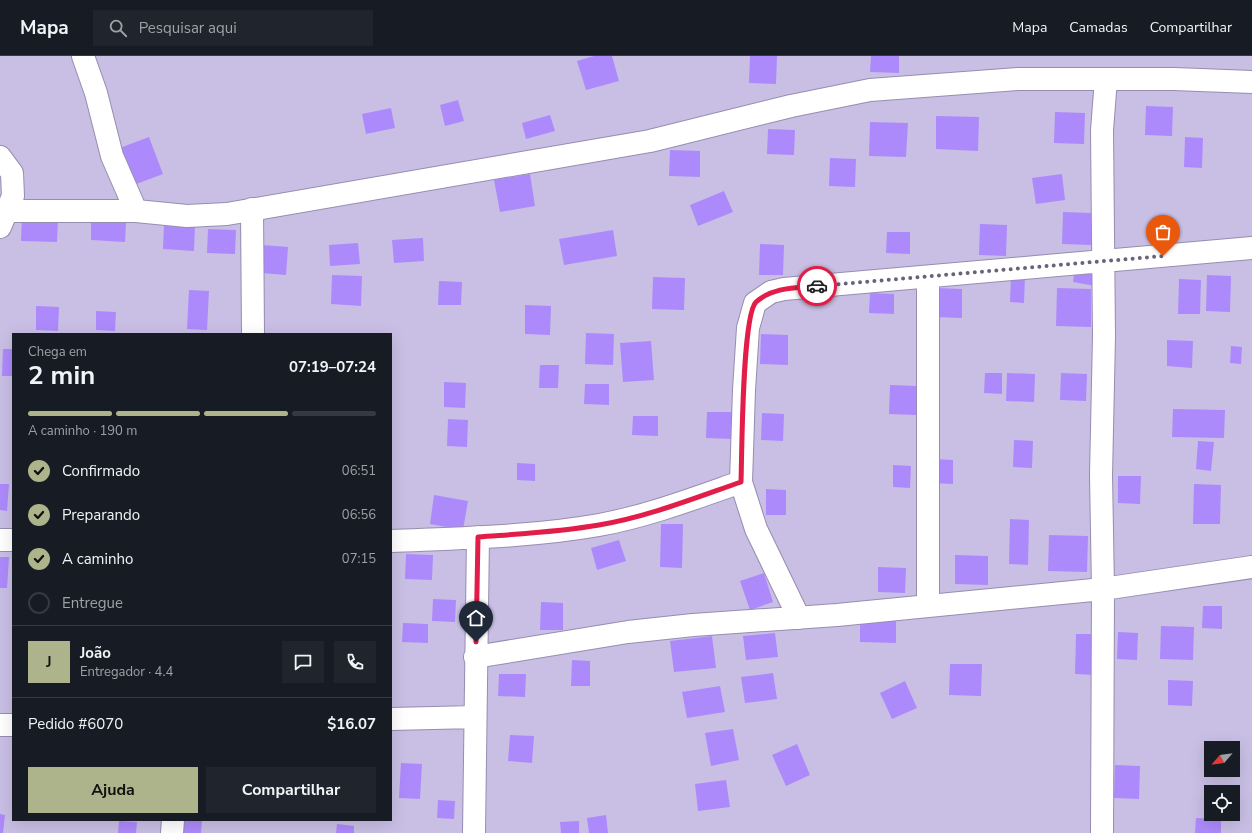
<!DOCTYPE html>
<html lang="pt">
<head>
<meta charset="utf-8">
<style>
  body { margin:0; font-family:"Nunito Sans",sans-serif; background:#20242c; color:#f1f3f6; height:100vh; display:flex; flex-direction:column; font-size:15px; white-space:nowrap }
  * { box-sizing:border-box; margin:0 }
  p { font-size:13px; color:#9ea1a6 }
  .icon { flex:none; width:22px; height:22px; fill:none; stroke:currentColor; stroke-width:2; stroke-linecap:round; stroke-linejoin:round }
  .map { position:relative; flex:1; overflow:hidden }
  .drawer { position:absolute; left:12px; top:277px; width:380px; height:488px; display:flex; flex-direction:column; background:#171b24; border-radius:0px; box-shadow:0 4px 16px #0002 }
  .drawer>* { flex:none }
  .needle { width:26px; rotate:242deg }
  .buttons { position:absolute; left:1204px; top:685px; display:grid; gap:8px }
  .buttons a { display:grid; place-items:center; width:36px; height:36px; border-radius:0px; background:#171b24; box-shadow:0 4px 16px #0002; font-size:20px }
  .pin { position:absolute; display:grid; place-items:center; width:34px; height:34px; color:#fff; margin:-41px -17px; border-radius:50% 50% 50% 0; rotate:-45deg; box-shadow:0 0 4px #0007 }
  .pin .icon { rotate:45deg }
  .courier { position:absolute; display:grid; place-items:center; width:40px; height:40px; margin:-20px; border:3px solid #e11d48; border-radius:50%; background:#fff; color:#222; box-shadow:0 1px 5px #0007 }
  .head em { font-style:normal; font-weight:700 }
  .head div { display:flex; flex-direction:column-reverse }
  .head { display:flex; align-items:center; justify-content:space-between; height:68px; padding:0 16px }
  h1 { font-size:26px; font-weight:700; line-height:30px }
  .bar { display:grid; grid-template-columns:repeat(4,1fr); gap:6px 4px; align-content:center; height:48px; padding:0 16px }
  .bar i { height:5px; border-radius:3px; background:#363941 }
  .bar .selected { background:#adb38a }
  .bar p { grid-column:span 4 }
  .line { display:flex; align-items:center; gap:10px; padding:0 16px; border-top:1px solid #363941 }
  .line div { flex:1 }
  .round { display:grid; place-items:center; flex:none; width:42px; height:42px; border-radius:0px; background:#20242c }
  ol { padding:0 16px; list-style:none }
  li { display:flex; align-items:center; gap:12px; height:44px }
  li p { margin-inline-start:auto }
  li .icon { padding:4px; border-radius:50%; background:#adb38a; color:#111; stroke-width:4 }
  li:last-child { color:#9ea1a6 }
  li i { width:22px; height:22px; border:2px solid #363941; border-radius:50% }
  .action { display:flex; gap:8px; margin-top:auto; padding:8px 16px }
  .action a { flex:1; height:46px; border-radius:0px; background:#adb38a; color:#111; font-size:16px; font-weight:700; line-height:46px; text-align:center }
  .action a+a { background:#20242c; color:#f1f3f6 }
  header { display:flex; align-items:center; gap:24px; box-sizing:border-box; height:56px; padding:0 20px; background:#171b24; border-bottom:1px solid #363941 }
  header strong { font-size:19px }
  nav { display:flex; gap:22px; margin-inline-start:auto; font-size:14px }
  .search { width:280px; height:36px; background:#20242c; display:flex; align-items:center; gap:10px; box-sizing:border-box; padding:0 14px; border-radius:0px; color:#9ea1a6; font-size:15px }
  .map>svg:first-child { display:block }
</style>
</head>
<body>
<header>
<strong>Mapa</strong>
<div class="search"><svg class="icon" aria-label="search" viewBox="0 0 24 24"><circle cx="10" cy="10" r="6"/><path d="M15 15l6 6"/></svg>Pesquisar aqui</div>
<nav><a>Mapa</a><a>Camadas</a><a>Compartilhar</a></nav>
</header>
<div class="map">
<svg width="1252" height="777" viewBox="0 0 1252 777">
  <rect width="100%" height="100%" fill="#c9bfe5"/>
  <path fill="#ad8afb" d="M594,0H612L619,25L586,34L577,5Z
    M750,0H777L776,28L749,27Z
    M871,0H899V17L870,16Z
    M458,44L464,65L445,70L440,49Z
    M1146,50L1173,51L1172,80L1145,79Z
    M391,52L395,72L366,78L362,58Z
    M1055,56L1085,57L1084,88L1054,87Z
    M550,59L555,75L526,83L522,67Z
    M936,60L979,61L978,95L936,93Z
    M870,66L908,67L906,101L869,100Z
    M768,73L795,74L794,99L767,98Z
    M149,81L163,118L131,130L117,93Z
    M1185,81L1203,82L1202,112L1184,111Z
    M670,94L700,95V121L669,120Z
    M830,102L856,103L855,131L829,130Z
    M530,118L535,150L500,156L494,124Z
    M1062,118L1065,144L1036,148L1032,122Z
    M724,135L733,156L698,170L690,149Z
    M1063,156L1092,157L1091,189L1062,188Z
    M22,161L58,163L57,186L21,185Z
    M91,164L126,166L125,186L91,184Z
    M164,168L195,169L194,195L163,193Z
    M980,168L1007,169L1006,200L979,199Z
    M208,173L236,174L235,198L207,197Z
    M613,174L617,200L564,209L559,183Z
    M887,176H910V198L886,197Z
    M423,182L424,205L394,207L392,184Z
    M358,187L360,208L330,210L329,189Z
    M760,188L784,189L783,219H759Z
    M262,189L288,191L286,219L261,217Z
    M1075,210L1098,214L1095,230L1073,226Z
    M332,219L362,220L361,250L331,248Z
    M1207,219L1231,220L1230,256L1206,255Z
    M1011,220L1025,221L1024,247L1010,246Z
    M653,221L685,222L684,254L652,253Z
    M1179,223L1201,224L1200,258H1178Z
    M439,225L462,226L461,249H438Z
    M936,232L962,233V262L935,261Z
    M1057,232L1091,233V271L1056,270Z
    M189,234L209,235L207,274L187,273Z
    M870,237L894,238V258L869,257Z
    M525,249L551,250L550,279L525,278Z
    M36,250L59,251L58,275L36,274Z
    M96,255L116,256L115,275L96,274Z
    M586,277L614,278L613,309L585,308Z
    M761,278L788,279V309L760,308Z
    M1167,284L1193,285L1192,312L1167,310Z
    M651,285L654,324L623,326L620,287Z
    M1231,290L1242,291L1241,308L1230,307Z
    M3,293H13V320H2Z
    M540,309H559L558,332H539Z
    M985,317H1002V338L984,337Z
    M1007,317L1035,318L1034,346L1006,345Z
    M1061,317L1087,318L1086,345L1060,344Z
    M444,326L466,327L465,352L444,351Z
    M585,328H609V349L584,348Z
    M890,329L917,330L916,359L889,358Z
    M1173,353L1225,354L1224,382L1172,381Z
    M707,356H734L733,383L706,382Z
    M762,357L784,358L783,385L761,384Z
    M633,360H658V380L632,379Z
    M448,363L468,364L467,391L447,390Z
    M1014,384L1033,385L1032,412L1013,411Z
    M1198,385L1214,386L1211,415L1196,413Z
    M935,403L953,404V428L934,427Z
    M517,407L535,408V425L517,424Z
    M893,409L911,410L910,432L893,431Z
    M1118,420H1141L1140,448L1118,447Z
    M0,428H9L7,455L0,454Z
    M1194,428L1221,429L1220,468H1193Z
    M766,433L786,434V459H766Z
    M434,439L468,445L463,474L430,468Z
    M1010,463L1029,464L1028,509L1009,508Z
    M661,468H683L682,512L660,511Z
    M1049,479L1088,480L1087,516L1048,515Z
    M619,484L626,505L597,514L591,492Z
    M406,498L433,499L432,524L405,523Z
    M955,499L988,500V529L955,528Z
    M0,501H9L7,532H0Z
    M878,511L906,512L905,537L878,536Z
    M764,517L773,546L750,554L740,525Z
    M433,543L456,544L455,566L432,565Z
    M541,546L563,547V574H540Z
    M1203,550H1222V573L1202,572Z
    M860,562L896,564V587L860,586Z
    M403,567L428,568V587L402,586Z
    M1161,570L1194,571L1193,604L1160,603Z
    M1118,576L1138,577L1137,604L1117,603Z
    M775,577L778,601L746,604L743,580Z
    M1076,578H1095L1094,619L1075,618Z
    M712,580L716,612L674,616L670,585Z
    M572,604L590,605V630H571Z
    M950,608H982L981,640L949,639Z
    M773,617L777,643L745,647L741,621Z
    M499,618H526L525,641L498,640Z
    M1168,624L1193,625L1192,650L1168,649Z
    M905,625L917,652L892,663L880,637Z
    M720,630L725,656L687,662L682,636Z
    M733,673L739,704L711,710L705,677Z
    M510,679L534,680L532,707L508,705Z
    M797,688L810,719L786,730L772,699Z
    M401,707L422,708L420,743L399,742Z
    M1115,709L1140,710L1139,743L1114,742Z
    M726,724L730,751L698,755L695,728Z
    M438,744L455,745L454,763L437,762Z
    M0,758L5,759L3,777H0Z
    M606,759L608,777H589L587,762Z
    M1196,762L1221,763V777H1195Z
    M181,764H202L201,777H180Z
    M119,765L137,766L136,777H118Z
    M579,765V777H561L560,766Z
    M337,768L354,770V777H336Z"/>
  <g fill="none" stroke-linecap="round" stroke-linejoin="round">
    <defs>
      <path id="minor" d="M83,0L96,37L112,100L136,155
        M0,101L12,117L13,140L0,171
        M252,153L253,278
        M7,155H136L187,160L227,158L650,85L791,50L870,34L1018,23H1174L1252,26
        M0,484H13
        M391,485C460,482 531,481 599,469C648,460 695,442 741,426
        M928,550V221
        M799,562L756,473L741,426L744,334L748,272L755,247L771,236L784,233L1252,192
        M475,601L628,576L693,569L837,559L1103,533L1252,511
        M391,663L475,661
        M0,669H13
        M172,777L173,764
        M474,777L478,481
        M1102,777L1103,533L1101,419L1104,280L1102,74L1106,23"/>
    </defs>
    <use href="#minor" stroke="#968db1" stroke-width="24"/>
    <use href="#minor" stroke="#fff" stroke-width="22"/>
  </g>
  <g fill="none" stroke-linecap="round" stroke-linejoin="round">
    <path stroke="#69637a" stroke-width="4" stroke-dasharray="0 7.2" d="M817,230L1163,200"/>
    <path stroke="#e11d48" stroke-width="5" d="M476,586L478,481C518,478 559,476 599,469C647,461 695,442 741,426C742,399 742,260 756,246C773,231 796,232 817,230"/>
  </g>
</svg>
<div class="buttons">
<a><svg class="needle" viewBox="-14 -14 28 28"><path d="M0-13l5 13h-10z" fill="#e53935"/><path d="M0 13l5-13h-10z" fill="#9ea1a6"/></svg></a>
<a><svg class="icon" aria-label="locate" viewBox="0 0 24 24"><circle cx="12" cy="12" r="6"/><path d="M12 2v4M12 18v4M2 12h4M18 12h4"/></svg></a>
</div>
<div class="pin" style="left:1163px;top:200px;background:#ea580c"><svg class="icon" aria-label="bag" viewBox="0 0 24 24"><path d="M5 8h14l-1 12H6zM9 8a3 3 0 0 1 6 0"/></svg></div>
<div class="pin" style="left:476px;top:586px;background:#1f2937"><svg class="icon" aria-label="home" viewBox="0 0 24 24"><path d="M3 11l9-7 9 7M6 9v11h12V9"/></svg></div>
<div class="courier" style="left:817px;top:230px"><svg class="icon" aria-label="car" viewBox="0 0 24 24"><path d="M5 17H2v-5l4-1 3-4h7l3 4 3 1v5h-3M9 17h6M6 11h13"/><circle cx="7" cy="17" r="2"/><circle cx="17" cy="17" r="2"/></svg></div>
<section class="drawer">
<div class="head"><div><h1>2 min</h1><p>Chega em</p></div><em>07:19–07:24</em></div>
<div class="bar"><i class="selected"></i><i class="selected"></i><i class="selected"></i><i></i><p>A caminho · 190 m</p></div>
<ol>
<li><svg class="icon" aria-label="check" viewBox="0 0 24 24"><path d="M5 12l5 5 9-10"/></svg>Confirmado<p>06:51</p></li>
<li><svg class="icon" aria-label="check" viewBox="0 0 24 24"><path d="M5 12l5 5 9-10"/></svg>Preparando<p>06:56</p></li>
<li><svg class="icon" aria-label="check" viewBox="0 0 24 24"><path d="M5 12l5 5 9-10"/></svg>A caminho<p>07:15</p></li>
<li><i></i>Entregue</li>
</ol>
<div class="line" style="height:72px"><b class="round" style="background:#adb38a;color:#111">J</b><div><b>João</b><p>Entregador · 4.4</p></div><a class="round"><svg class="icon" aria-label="chat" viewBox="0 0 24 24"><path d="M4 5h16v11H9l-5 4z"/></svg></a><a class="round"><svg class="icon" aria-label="phone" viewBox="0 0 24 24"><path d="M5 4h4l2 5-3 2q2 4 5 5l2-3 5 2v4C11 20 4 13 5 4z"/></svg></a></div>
<div class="line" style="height:52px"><div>Pedido #6070</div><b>$16.07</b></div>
<div class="action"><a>Ajuda</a><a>Compartilhar</a></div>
</section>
</div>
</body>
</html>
